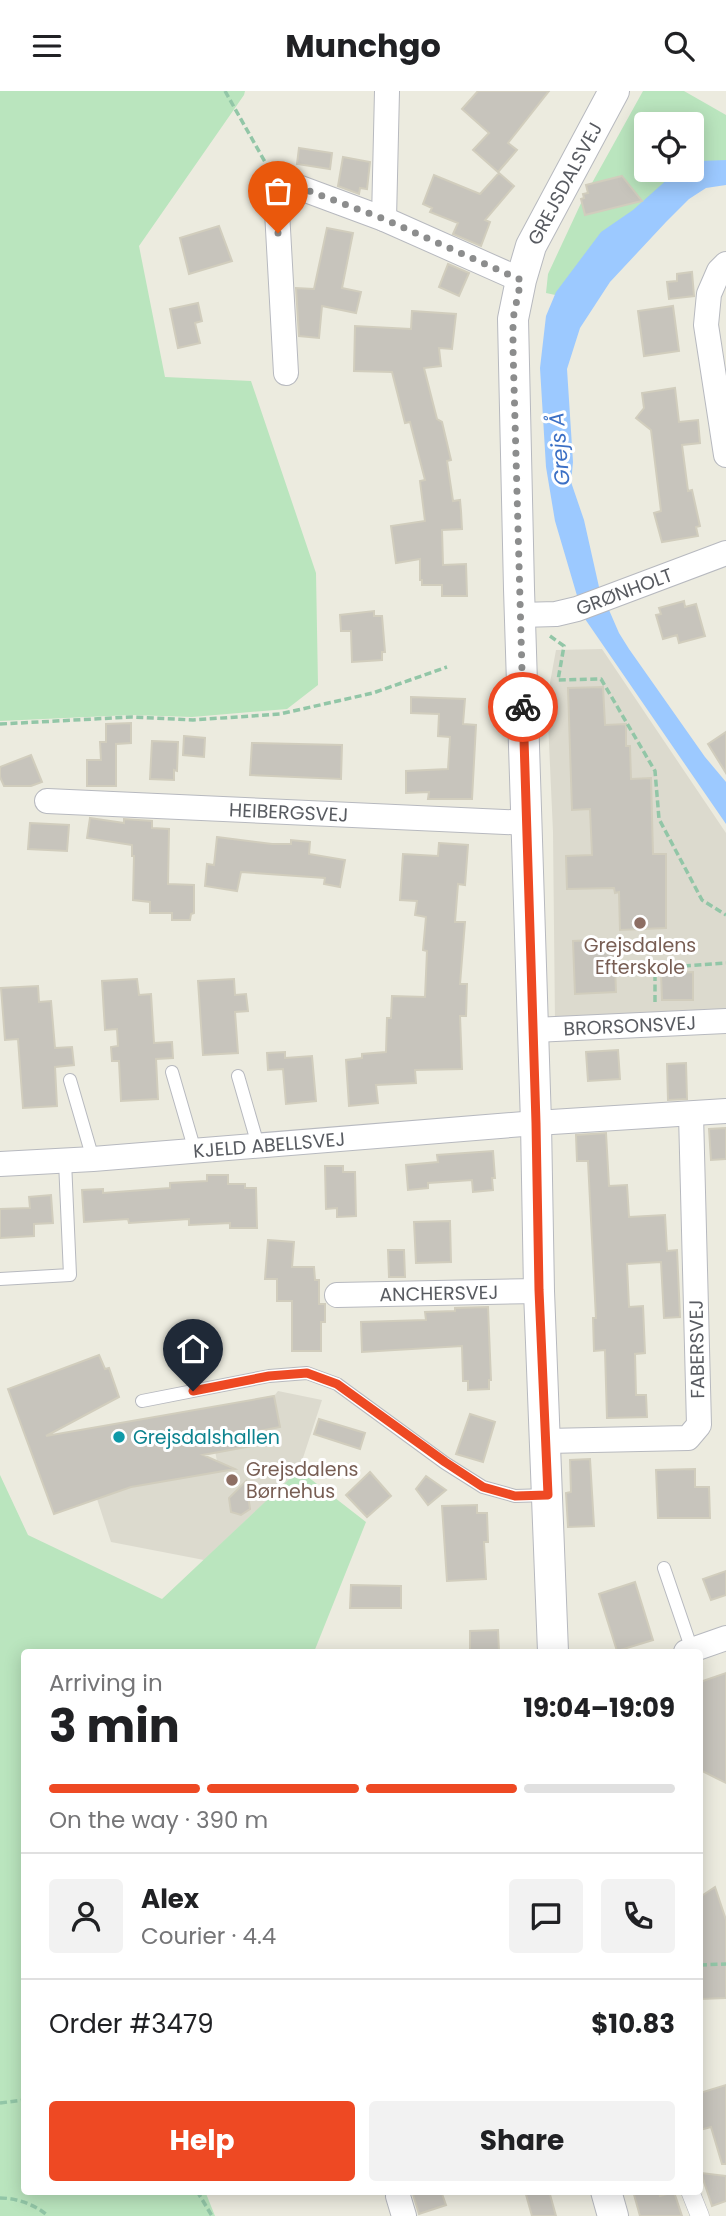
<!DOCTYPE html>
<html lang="en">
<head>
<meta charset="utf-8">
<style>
  body { margin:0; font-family:Poppins,sans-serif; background:#f2f2f2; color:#202124; height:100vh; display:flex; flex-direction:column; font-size:26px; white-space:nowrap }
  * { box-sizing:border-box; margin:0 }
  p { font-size:23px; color:#757577 }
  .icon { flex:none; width:38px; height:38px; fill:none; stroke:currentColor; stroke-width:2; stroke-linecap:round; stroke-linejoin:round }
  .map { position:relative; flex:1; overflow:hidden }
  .panel { position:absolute; left:21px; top:1558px; width:682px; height:546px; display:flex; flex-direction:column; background:#fff; border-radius:7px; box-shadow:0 4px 18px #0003 }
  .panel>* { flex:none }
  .tools { position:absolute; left:634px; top:21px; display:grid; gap:14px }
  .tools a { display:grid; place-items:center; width:70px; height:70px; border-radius:7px; background:#fff; box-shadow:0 4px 18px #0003; font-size:35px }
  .pin { position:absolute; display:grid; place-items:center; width:60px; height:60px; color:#fff; margin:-72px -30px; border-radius:50% 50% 50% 0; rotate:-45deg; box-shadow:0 0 7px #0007 }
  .pin .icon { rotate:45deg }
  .courier { position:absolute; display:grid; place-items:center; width:70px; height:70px; margin:-35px; border:5px solid #ee4923; border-radius:50%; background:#fff; color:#222; box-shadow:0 2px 9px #0007 }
  .head em { font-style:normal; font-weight:700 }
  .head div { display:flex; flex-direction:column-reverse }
  .head { display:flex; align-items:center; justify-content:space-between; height:119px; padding:0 28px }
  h1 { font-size:46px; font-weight:700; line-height:52px }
  .bar { display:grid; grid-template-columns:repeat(4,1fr); gap:10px 7px; align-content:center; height:84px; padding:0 28px }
  .bar i { height:9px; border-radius:5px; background:#e0e0e0 }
  .bar .selected { background:#ee4923 }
  .bar p { grid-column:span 4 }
  .line { display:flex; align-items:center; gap:18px; padding:0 28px; border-top:2px solid #e0e0e0 }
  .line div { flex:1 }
  .round { display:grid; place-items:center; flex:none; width:74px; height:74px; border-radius:7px; background:#f2f2f2 }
  .action { display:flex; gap:14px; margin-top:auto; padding:14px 28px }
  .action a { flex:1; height:80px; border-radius:7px; background:#ee4923; color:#fff; font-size:28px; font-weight:700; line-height:80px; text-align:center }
  .action a+a { background:#f2f2f2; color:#202124 }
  header { display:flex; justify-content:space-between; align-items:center; height:91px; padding:0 28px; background:#fff; font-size:32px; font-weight:700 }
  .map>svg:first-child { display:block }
</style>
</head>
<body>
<header><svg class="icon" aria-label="menu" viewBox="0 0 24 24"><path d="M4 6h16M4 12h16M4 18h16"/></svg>Munchgo<svg class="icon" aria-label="search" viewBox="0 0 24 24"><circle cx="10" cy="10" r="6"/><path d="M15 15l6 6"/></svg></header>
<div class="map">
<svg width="726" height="2125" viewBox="0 0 726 2125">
  <rect width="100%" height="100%" fill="#ecebdf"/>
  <path fill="#dcdace" d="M602,558L726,742V921L555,931L553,741L547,608L556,559Z
    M278,1300L322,1309L299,1379L204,1469L111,1451L97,1408L131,1396L219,1381L207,1317L274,1305Z"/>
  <path fill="#bae5be" d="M0,0H245L244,4L139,155L165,286L251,290L316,482L318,594L287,618L192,626L131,624L0,630Z
    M643,0H684L726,24V69L691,77V33H646V79H688L560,205L546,202L548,183L582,110Z
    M299,1379L366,1431L314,1561H24V2100H205L215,2125H0V1384L28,1444L162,1508Z"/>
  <path fill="#9cc9ff" d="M726,69V94L706,97L689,108L666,131L610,191L580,237L567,278L573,371L571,391L584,429L599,496L619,542L629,558L705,666L726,691V733L583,525L555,430L546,376L540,277L546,225L556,201L601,141L633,119L670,86L683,79H691V75L700,70Z"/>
  <path fill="#c7c4bc" stroke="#d1cdbd" stroke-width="2" d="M478,0H549L508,52L517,59L498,81L473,59L489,42L462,18Z
    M299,57L332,62L330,78L297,73Z
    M343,66L370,71L367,98L360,97L359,103L338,95Z
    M499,82L514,95L485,129L490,131L481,155L453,143L458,132L430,121L432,117L423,113L434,84L480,103Z
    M622,85L642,110L585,124L581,108L584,107L583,103L588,102L586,94Z
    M219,135L232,170L189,183L180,147Z
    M327,137L353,142L342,197L361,201L356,222L322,215L319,247L299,245L296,197L314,198Z
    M448,173L469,182L459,205L439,196Z
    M692,181L694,205L669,208L667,191L677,190V183Z
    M198,212L202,230L195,232L200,252L178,257L170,218Z
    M673,215L679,260L644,265L638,220Z
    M412,220L456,223L452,258L439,257L441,275L424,277L437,328L442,331L451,369L447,370L453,410L460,409L461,420L462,438L442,439L443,474L466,473L467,505H442V494H422V489H420V468L396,472L391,435L425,430L420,390L425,389L410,331L405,332L392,281L354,280L355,235L411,238Z
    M675,297L679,331L698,329L700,352L682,354L688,400L692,399L700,435L696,436L698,445L662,451L654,422L661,420L651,339L636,327L644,317L642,302Z
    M684,510L685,516L696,513L705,545L679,552L677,544L663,548L656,524L661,523L659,517Z
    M374,520V525H382L385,561H382V569L352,571L351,540H341L340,524Z
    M603,596L605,634L626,633V655H630L631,688L651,687L653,763H666V837L620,839L619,801L615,802L614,797L567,798L566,765L592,764L590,718L572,719L568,597Z
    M411,606L465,608L463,633L476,634L472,708H428L429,701L406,702V680L448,678L450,646L438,645L439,623L411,622Z
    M131,632V652L116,653V695H87V669H101L100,651H106V633Z
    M726,641V682L708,653Z
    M184,645L205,647L204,666L183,664Z
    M152,650L178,651L177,680L174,679V689L150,688Z
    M252,652L342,654L341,688L250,684Z
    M31,664L42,691L31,695H4L0,686V676Z
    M90,727L124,732V728L152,730V737L169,738L168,793L194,794V822L191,823L190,829H172V822H150V811L133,809L134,765H132V754L87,747Z
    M30,732L69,734L67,760L28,758Z
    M217,746L272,753H291V749L310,751L309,763L345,769L340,796L324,793L325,787L241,781L237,800L205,795L207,773L214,774Z
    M439,752L468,754L465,794L458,793L455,831H465L460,893H467L466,925H460L462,978L415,979L416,992L376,994L378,1012L349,1015L346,969L362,967V963L386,961L387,927H391L392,905L425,906L427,860L423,859L426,826L415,824L417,810L400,809L403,763L438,765Z
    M614,848L616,901L575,903L573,850Z
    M693,881V909H662L661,882Z
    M137,888L139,904L151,903L154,952L172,951L173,967L156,968L158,1008L121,1010L119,970H112L111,956L118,955L117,938L105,939L102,890Z
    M234,888L235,904L246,903L248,920L235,921L238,962L203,964L198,890Z
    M38,895L39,911L51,910L55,957L72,956L74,974L55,976L57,1015L23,1017L18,948L5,949L1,897Z
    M618,959L620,988L588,990L586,961Z
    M285,961V967L312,965L316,1010L286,1013L283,978L268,979L267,962Z
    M686,972L687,1008L668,1009L667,973Z
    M726,1037V1068L711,1069L709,1038Z
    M606,1042L609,1095L627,1094L629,1126L665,1124L667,1160L677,1159L680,1226L664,1227L661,1171L627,1173L629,1216L643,1215L645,1262L635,1263L636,1304H646L647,1326L607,1327L605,1259L594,1260L593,1227H596L588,1070H577L576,1044Z
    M493,1060L495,1087H492L493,1099L473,1101L472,1089L428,1092V1097L408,1099L406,1074L438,1071L437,1064Z
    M325,1075H343V1081H355L356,1125L337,1126V1117L326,1118Z
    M207,1084H228V1093H245V1097H256L257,1137H230V1132L189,1134V1128L129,1132L128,1128L84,1131L82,1099L103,1098V1102L170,1097V1092L207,1090Z
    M51,1104L53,1132L34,1133V1145L0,1147V1118L30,1117L29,1106Z
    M450,1130L451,1171L416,1172L414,1131Z
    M268,1149L294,1151L292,1176H314L315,1189H319V1213H325V1231H321V1260H292V1210H277V1188H265Z
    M388,1159H404L405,1186H389Z
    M488,1216L491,1289H489V1298L468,1299V1290H463L462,1255L362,1261L361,1231L426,1229L425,1221L455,1220V1217Z
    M99,1264L105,1278L109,1277L119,1306L46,1345L274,1305L280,1336L254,1341L257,1354L203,1364L235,1378L131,1396L54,1423L8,1298Z
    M470,1323L495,1331L483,1371L456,1363Z
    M319,1328L365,1342L360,1358L314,1343Z
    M590,1368L594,1435L568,1436L566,1402L571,1401L570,1369Z
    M695,1378V1396H709L710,1427H658L656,1379Z
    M370,1381L391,1405L367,1426L346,1404Z
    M426,1385L446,1399L428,1414L416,1398Z
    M246,1390L250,1418L241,1424L231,1421L229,1407Z
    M477,1414V1422H487L488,1451H484L486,1488L447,1490L442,1415Z
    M726,1480V1504L711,1509L703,1488Z
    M635,1491L653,1549L617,1560L599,1503Z
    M351,1494L401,1495V1517H350Z
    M498,1539L499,1561H470V1540Z
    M726,1582V1692L700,1679V1591Z
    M715,1796L726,1829V1907L700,1908V1806Z
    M726,1994V2073H722L711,2036L700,2039V2002Z
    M701,2082L726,2085V2110L712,2115Z
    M412,2100H441L446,2114L419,2123Z
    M525,2100H549L556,2125H532Z
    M633,2100H659L660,2105L674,2101L682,2125H640Z"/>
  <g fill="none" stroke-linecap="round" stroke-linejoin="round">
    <defs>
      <path id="service" d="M172,981L195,1060
        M238,985L258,1054
        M70,989L93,1068
        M0,1188L70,1184L65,1070
        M142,1310L269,1285L307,1282L337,1293L445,1372L483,1396L515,1405L547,1404
        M664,1477L692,1559"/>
      <path id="pedestrian" d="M690,2100L700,2125"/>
      <g id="minor">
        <path d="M384,128L387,0"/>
        <path d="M726,173L719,180L709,203L706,234L726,364"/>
        <path d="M286,282L277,120L287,92L384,128L521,189"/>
        <path id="s1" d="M520,524L556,523L577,518L726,462"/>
        <path id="s2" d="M47,710L528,732"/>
        <path id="s3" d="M534,939L726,930"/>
        <path id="s4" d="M0,1073L93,1068L536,1032L726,1020"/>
        <path id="s5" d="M337,1204L539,1200"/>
        <path d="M546,1350L688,1347L699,1334L691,1023"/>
        <path d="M686,1561L726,1547"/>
        <path d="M398,2105L404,2125"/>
      </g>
      <g id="tertiary">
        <path id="s6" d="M553,1561L539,1200L536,1032L519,498L513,228L521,189L531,155L614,0"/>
        <path d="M606,2100L613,2125"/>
      </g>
    </defs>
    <use href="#service" stroke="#b7b9bf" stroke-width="14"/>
    <use href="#pedestrian" stroke="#b7b9bf" stroke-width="19"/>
    <use href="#minor" stroke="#b7b9bf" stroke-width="26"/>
    <use href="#tertiary" stroke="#b7b9bf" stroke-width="32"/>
    <path stroke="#92c6a7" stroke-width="3.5" stroke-dasharray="7 3.5" stroke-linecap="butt" d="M225,0L269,78
      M550,545L564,555L558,589L601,588L655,680L659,728L702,809L726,824
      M0,633L131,626L193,629L280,623L373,602L447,576
      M655,911V877L726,872
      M700,1874L726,1873
      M0,2012L24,2009
      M197,2100L212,2125
      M0,2107C17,2107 36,2114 48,2125"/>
    <use href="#service" stroke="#fff" stroke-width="12"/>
    <use href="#pedestrian" stroke="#fff" stroke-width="18"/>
    <use href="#minor" stroke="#fff" stroke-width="24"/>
    <use href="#tertiary" stroke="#fff" stroke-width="30"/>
  </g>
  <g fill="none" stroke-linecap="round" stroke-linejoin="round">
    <path stroke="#8c8d8d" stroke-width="7" stroke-dasharray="0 12.6" d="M278,142L277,120L288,92L384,128L521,189L513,228V258L523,616"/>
    <path stroke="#ee4923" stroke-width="9" d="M193,1300L269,1285L307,1282L337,1293L445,1371L483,1396L515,1405L548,1404L539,1199L536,1032L523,616"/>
  </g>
  <g fill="#8d6e63" stroke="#fff" stroke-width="2.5">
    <circle cx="640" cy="832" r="7"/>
    <circle cx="232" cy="1389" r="7"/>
  </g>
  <circle fill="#0f9aa8" stroke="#fff" stroke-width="2.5" cx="119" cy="1346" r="7"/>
  <g text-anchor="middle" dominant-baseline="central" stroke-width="6" stroke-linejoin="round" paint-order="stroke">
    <g font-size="19" fill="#585b61" stroke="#fff">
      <text stroke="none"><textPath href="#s6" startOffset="1480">GREJSDALSVEJ</textPath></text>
      <text stroke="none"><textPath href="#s1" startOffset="108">GRØNHOLT</textPath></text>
      <text stroke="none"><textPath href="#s2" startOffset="242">HEIBERGSVEJ</textPath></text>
      <text stroke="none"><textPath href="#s3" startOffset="96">BRORSONSVEJ</textPath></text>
      <text stroke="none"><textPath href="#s4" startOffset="270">KJELD ABELLSVEJ</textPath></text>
      <text stroke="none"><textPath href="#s5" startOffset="102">ANCHERSVEJ</textPath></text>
      <text transform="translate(697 1258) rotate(-91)">FABERSVEJ</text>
    </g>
    <g font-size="19" fill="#785e54" stroke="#fff">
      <text x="640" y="854">Grejsdalens<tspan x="640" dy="22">Efterskole</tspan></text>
      <text x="246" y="1378" text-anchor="start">Grejsdalens<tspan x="246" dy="22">Børnehus</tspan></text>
    </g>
    <g font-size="19" fill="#0d838f" stroke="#fff" text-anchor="start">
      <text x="133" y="1346">Grejsdalshallen</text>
    </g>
    <g font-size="21" font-style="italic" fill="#3c70c5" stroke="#fff">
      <text transform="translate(559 358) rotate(-95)">Grejs Å</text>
    </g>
  </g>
</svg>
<div class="tools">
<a><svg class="icon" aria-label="locate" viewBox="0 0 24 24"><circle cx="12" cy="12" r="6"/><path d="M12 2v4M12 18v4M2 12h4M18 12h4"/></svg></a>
</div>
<div class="pin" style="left:278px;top:142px;background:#ea580c"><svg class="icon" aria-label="bag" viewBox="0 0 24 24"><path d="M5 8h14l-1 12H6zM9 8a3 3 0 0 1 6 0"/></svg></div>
<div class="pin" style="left:193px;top:1300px;background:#1f2937"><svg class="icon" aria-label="home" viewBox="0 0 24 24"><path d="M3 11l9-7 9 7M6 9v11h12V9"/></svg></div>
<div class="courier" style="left:523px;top:616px"><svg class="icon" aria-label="bike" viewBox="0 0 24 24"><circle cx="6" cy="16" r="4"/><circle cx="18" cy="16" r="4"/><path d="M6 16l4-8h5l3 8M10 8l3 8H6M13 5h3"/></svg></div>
<section class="panel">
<div class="head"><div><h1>3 min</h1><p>Arriving in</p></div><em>19:04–19:09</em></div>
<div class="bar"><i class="selected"></i><i class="selected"></i><i class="selected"></i><i></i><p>On the way · 390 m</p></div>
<div class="line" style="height:126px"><a class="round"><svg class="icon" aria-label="person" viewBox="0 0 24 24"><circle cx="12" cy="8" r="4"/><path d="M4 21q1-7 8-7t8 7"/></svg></a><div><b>Alex</b><p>Courier · 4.4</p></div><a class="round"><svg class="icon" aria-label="chat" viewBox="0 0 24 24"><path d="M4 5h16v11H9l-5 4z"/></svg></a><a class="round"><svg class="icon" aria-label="phone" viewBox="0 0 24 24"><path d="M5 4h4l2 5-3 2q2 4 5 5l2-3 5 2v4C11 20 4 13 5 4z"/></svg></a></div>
<div class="line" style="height:91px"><div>Order #3479</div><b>$10.83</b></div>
<div class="action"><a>Help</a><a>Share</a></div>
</section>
</div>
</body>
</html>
